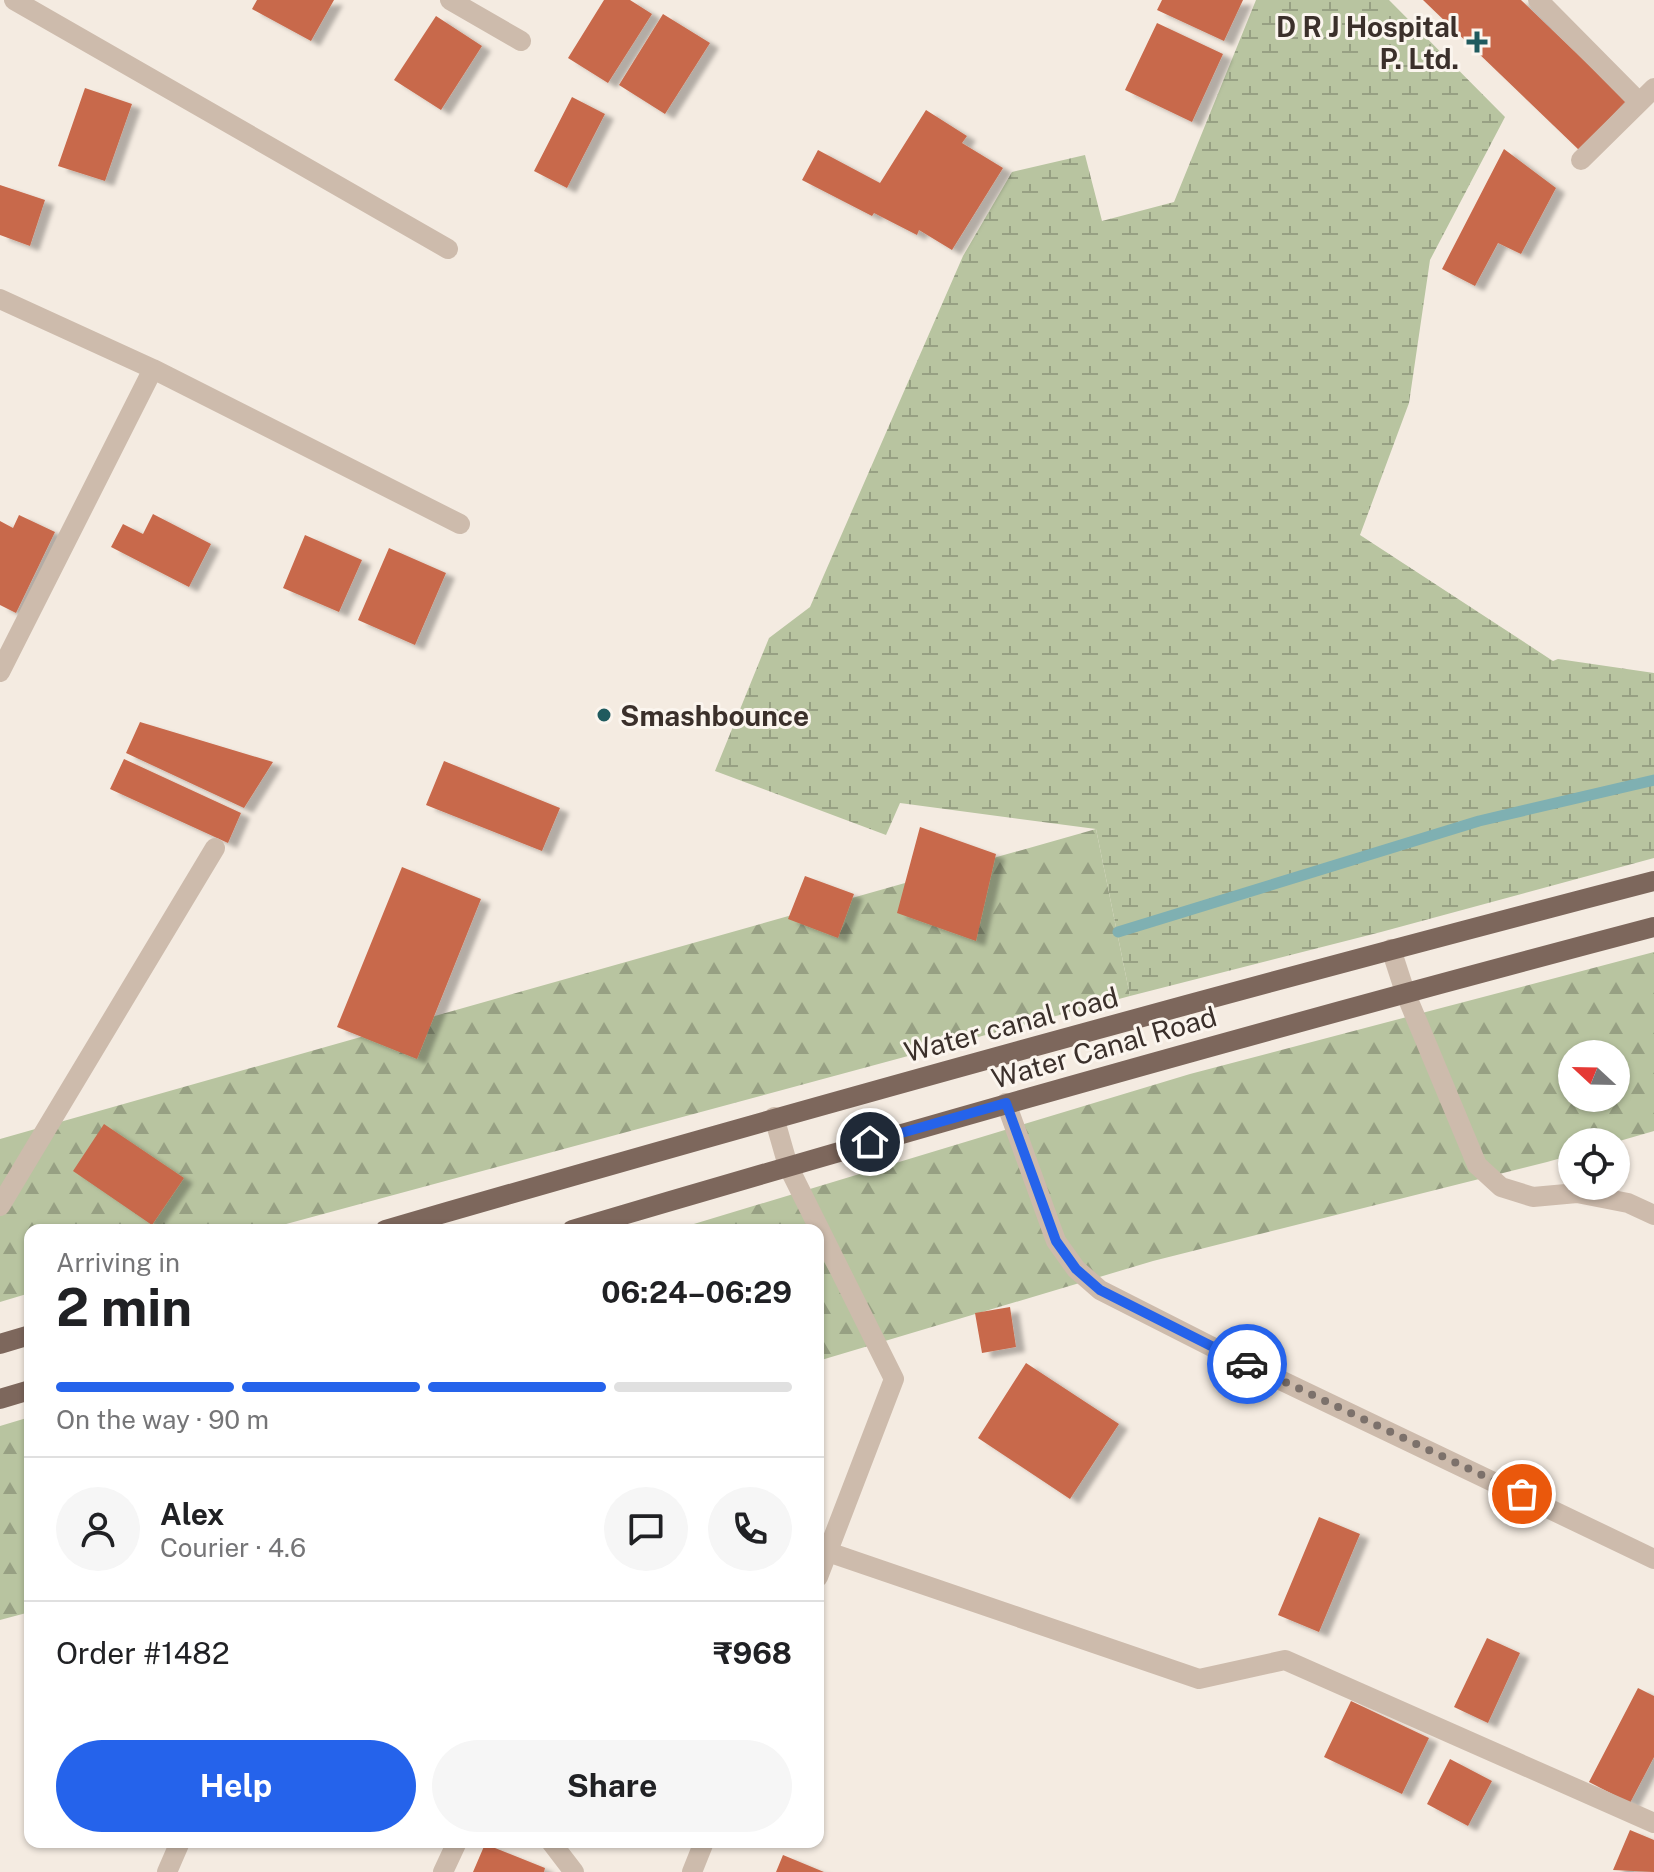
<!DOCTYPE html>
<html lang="en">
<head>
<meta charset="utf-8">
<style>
  body { margin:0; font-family:"Public Sans",sans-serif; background:#f6f6f6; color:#202124; height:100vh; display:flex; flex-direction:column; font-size:30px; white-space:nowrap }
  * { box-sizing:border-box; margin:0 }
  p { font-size:26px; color:#757577 }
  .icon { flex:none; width:44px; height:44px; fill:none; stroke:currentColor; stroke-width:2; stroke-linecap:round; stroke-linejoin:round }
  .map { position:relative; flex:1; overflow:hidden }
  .panel { position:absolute; left:24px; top:1224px; width:800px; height:624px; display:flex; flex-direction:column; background:#fff; border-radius:16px; box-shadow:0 2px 6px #0004 }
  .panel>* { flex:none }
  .needle { width:52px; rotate:292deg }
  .tools { position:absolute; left:1558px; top:1040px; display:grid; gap:16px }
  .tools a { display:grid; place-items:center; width:72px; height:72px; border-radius:50%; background:#fff; box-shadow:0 2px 6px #0004; font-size:40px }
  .pin { position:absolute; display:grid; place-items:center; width:68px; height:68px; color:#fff; margin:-34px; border:4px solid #fff; border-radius:50%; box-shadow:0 2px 8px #0007 }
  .courier { position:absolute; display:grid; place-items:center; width:80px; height:80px; margin:-40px; border:6px solid #2563eb; border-radius:50%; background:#fff; color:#222; box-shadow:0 2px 10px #0007 }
  .headline em { font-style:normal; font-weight:700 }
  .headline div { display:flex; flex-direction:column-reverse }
  .headline { display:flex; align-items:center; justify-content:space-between; height:136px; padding:0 32px }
  h1 { font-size:52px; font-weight:700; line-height:60px }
  .bar { display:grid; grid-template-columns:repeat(4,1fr); gap:12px 8px; align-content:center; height:96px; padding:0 32px }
  .bar i { height:10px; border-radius:6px; background:#e0e0e0 }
  .bar .on { background:#2563eb }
  .bar p { grid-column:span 4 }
  .line { display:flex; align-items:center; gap:20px; padding:0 32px; border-top:2px solid #e0e0e0 }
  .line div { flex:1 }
  .round { display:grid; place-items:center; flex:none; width:84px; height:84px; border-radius:42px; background:#f6f6f6 }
  .primary-button { display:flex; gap:16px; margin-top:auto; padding:16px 32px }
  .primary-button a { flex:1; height:92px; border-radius:48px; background:#2563eb; color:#fff; font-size:32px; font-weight:700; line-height:92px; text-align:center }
  .primary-button a+a { background:#f6f6f6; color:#202124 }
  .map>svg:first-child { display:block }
</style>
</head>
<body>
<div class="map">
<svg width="1654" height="1872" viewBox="0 0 1654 1872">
  <defs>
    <pattern id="forest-firs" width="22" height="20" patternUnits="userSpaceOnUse" patternTransform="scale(2)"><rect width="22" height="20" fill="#b8c4a0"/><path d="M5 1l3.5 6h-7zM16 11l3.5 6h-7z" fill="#97a083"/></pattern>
    <pattern id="wetland-marsh" width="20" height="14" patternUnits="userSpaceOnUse" patternTransform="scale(2)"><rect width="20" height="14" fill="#b8c4a0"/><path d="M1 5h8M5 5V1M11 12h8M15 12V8" fill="none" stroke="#97a083"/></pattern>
    <filter id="shadow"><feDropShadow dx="9" dy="5" stdDeviation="2" flood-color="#0004"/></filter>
  </defs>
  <rect width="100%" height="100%" fill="#f4ebe1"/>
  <path fill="url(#forest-firs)" fill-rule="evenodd" d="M1096,829L1130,996L264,1230H30V1293L0,1302V1139Z
    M1654,952V1131L1616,1142H1572V1155L1547,1162L1153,1261L818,1361V1230H674L1190,1074ZM1572,1054H1616V1098H1572Z
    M30,1417V1612L0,1620V1426Z"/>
  <path fill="url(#wetland-marsh)" d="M1256,0H1389L1505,117L1430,260L1409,403L1360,535L1553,661L1558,659L1654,673V858L1381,932L1130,996L1096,829L900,803L886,835L715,771L769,638L810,607L963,256L1012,172L1085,155L1102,221L1174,202Z"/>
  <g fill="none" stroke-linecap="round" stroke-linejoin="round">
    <path stroke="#7fb0b2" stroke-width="11" d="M1118,932L1479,821L1654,780"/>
  </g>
  <path fill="#c8694b" filter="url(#shadow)" d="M257,0H334L311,41L252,9Z
    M604,0H630L652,14L608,83L568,58Z
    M1162,0H1243L1224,41L1157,10Z
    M1423,0H1521L1626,101L1579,150Z
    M663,14L710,43L665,114L619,85Z
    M436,16L482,46L441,110L394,80Z
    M1157,23L1223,54L1192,122L1125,90Z
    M85,88L132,104L105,181L58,166Z
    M572,97L605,114L567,188L534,171Z
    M926,110L967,136L962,143L1003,168L952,250L919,230L917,235L874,213L872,216L802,180L818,150L880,183Z
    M1504,149L1556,188L1521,254L1498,243L1475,286L1442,269Z
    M0,185L45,200L30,246L0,235Z
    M153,514L211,544L189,587L111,547L123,524L143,534Z
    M19,515L55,532L16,613L0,605V521L13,528Z
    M305,535L362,560L339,612L283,588Z
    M389,548L446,573L415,645L358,620Z
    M140,722L273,762L244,808L126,753Z
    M124,759L241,813L228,843L110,789Z
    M444,761L560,808L542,851L426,805Z
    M920,827L996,854L976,941L897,913Z
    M402,867L481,899L417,1059L337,1027Z
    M805,876L854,894L838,938L788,919Z
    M104,1124L184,1178L152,1225L73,1171Z
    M1010,1307L1016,1347L982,1353L975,1313Z
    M1026,1363L1119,1424L1070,1499L978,1438Z
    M1319,1517L1360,1534L1319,1632L1278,1615Z
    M1487,1638L1520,1653L1488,1723L1454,1707Z
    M1638,1688L1654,1696V1757L1630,1803L1589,1782Z
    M1351,1701L1429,1738L1402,1794L1324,1757Z
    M1450,1759L1492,1781L1468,1826L1427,1804Z
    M1630,1830L1654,1840V1872L1613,1870Z
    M485,1844L545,1868L544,1872H473Z
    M783,1855L824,1872H776Z"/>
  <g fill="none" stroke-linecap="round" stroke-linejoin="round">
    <path stroke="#cdbbac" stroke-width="20" d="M14,0L448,249
      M450,0L521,41
      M1538,0L1639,102
      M1581,160L1654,88
      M0,299L153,369L460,524
      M0,672L153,369
      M1391,949L1405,992L1477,1165L1501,1187L1533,1197L1577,1193L1628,1203L1654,1215
      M1006,1103L1056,1241L1076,1269L1100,1290L1228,1355L1654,1559
      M774,1117L788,1166L894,1379L818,1577
      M0,1206L215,848
      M828,1552L1199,1679L1285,1660L1654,1823
      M551,1842L574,1872
      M167,1872L180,1842
      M443,1872L457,1842
      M692,1872L704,1842"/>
    <path stroke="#7d675c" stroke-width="20" d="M385,1230C807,1108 1229,991 1654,881
      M572,1230C931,1124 1292,1022 1654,927
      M0,1344L30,1335
      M0,1399L30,1390"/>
  </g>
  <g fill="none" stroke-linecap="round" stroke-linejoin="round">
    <path stroke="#7c716b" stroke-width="8" stroke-dasharray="0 14.4" d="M1247,1364L1522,1494"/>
    <path stroke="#2563eb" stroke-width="10" d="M870,1142L1006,1103L1056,1241L1076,1269L1100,1290L1247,1364"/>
  </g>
  <g fill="#1f5a5e" stroke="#fbf5ee" stroke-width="3">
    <path d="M1473 30h8v8h8v8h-8v8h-8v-8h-8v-8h8z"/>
    <circle cx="604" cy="715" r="8"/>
  </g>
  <g text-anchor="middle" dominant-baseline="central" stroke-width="6" stroke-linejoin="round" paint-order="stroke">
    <g font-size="28" font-weight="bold" fill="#3b302b" stroke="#fbf5ee" text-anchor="end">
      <text x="1459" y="26">D R J Hospital<tspan x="1459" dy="32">P. Ltd.</tspan></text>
      <text x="620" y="715" text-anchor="start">Smashbounce</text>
    </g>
    <g font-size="28" fill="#3b302b" stroke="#fbf5ee">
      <text transform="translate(1011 1024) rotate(-15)">Water canal road</text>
      <text transform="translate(1104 1047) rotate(-16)">Water Canal Road</text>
    </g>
  </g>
</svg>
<div class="tools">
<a><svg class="needle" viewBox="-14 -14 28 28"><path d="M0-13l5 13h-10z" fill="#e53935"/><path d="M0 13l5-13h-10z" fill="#757577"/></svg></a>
<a><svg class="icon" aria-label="locate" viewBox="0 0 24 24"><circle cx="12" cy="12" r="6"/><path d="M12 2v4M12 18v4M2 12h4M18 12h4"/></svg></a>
</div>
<div class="pin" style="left:1522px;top:1494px;background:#ea580c"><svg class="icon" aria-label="bag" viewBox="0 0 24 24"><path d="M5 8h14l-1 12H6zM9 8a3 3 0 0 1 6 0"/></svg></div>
<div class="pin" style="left:870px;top:1142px;background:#1f2937"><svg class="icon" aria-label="home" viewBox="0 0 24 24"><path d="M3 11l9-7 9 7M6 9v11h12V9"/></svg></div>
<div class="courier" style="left:1247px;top:1364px"><svg class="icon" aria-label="car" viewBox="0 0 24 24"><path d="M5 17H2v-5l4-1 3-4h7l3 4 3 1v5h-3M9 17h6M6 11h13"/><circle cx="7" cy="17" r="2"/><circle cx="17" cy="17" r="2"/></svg></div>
<section class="panel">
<div class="headline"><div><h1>2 min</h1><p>Arriving in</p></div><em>06:24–06:29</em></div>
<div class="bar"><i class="on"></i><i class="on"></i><i class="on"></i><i></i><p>On the way · 90 m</p></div>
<div class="line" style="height:144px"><a class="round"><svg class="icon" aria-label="person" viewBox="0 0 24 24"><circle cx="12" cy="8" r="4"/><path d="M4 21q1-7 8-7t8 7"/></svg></a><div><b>Alex</b><p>Courier · 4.6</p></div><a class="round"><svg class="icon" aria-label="chat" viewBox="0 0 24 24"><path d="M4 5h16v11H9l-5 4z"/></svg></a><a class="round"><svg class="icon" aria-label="phone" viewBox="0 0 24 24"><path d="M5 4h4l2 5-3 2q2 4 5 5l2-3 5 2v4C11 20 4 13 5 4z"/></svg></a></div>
<div class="line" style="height:104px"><div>Order #1482</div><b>₹968</b></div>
<div class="primary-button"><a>Help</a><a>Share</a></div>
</section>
</div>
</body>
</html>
